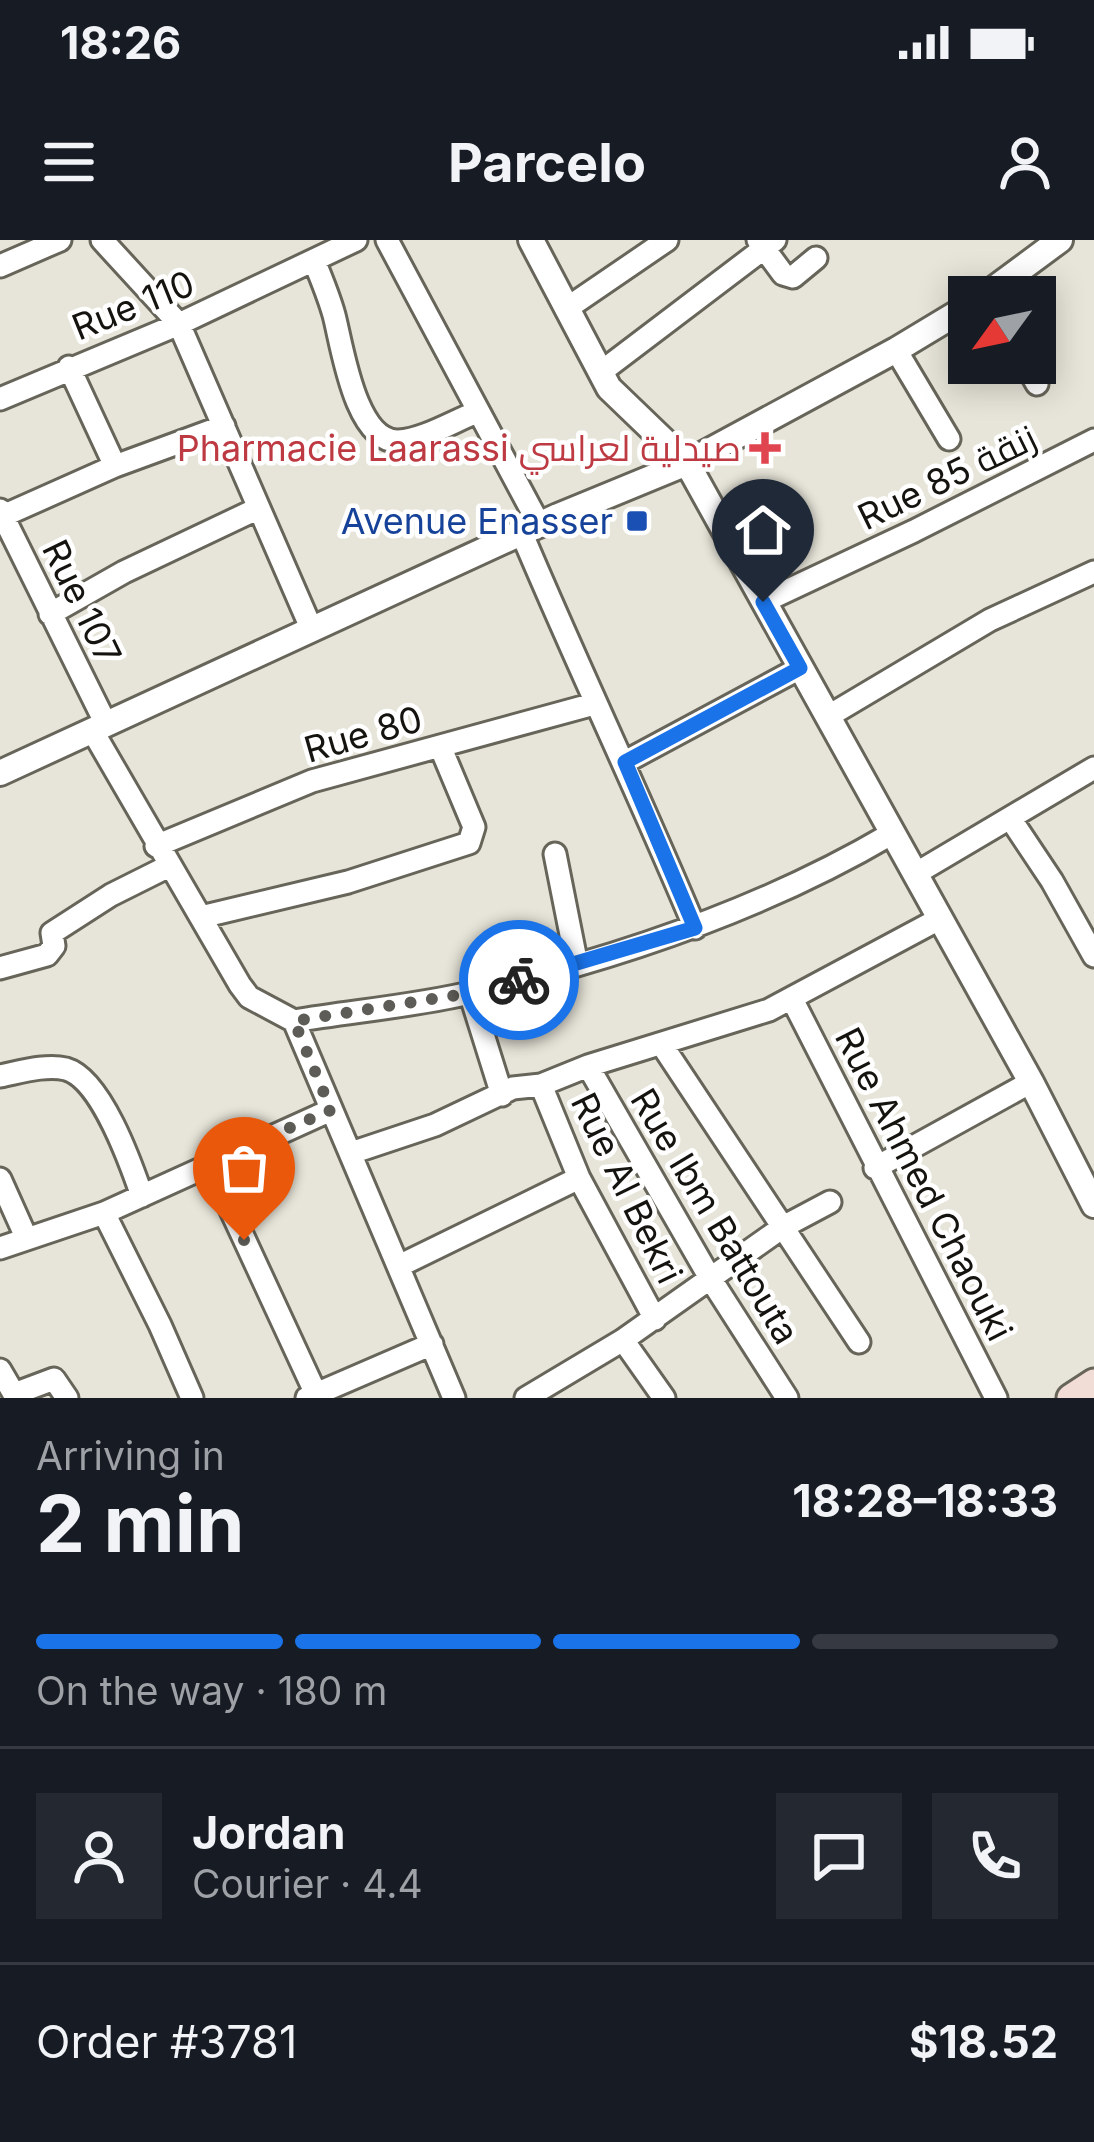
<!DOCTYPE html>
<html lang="en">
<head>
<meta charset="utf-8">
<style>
  body { margin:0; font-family:Inter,Cairo,sans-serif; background:#242831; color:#f1f3f6; height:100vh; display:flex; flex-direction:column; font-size:45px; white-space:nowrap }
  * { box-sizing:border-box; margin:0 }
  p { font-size:39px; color:#9ea1a6 }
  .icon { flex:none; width:66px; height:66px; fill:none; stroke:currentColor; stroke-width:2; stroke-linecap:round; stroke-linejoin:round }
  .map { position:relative; height:1158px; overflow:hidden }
  .sheet { display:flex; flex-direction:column; background:#171b24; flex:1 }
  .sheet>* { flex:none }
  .needle { width:78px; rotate:237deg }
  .fabs { position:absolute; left:948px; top:36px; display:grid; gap:24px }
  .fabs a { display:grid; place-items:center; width:108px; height:108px; border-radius:0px; background:#171b24; box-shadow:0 6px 30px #0003; font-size:60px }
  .pin { position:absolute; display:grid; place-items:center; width:102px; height:102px; color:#fff; margin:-123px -51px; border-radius:50% 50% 50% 0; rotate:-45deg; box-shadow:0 0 12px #0007 }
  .pin .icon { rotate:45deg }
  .courier { position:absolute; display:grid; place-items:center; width:120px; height:120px; margin:-60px; border:9px solid #1a73e8; border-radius:50%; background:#fff; color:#222; box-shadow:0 3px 15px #0007 }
  .head em { font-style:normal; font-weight:700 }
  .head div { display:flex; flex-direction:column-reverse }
  .head { display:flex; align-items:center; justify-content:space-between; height:204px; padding:0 36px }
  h1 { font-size:78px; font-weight:700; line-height:90px }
  .bar { display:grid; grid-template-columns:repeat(4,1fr); gap:18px 12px; align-content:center; height:144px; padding:0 36px }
  .bar i { height:15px; border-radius:9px; background:#363941 }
  .bar .current { background:#1a73e8 }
  .bar p { grid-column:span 4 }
  .line { display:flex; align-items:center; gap:30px; padding:0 36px; border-top:3px solid #363941 }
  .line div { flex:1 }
  .round { display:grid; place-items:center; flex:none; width:126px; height:126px; border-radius:0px; background:#242831 }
  .status { display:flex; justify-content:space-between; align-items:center; height:84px; padding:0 60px; background:#171b24; direction:ltr }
  .status svg { height:33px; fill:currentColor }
  header { display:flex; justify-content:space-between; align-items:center; height:156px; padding:0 36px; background:#171b24; font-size:54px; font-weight:700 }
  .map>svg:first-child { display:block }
</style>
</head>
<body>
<div class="status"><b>18:26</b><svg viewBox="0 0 49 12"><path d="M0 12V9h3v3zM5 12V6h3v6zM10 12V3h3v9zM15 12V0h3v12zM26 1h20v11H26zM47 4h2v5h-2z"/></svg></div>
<header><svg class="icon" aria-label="menu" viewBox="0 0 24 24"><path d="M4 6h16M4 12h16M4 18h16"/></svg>Parcelo<svg class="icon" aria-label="person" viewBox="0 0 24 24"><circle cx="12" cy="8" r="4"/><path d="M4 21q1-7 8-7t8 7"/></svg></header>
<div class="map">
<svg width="1094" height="1158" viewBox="0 0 1094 1158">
  <rect width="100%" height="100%" fill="#e7e5d9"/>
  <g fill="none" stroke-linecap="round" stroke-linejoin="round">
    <defs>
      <path id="minor" d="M102,0L179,84L312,390
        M387,0L540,286
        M758,0L783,34L793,37L816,18
        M315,23C322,40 329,57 334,75C342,105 355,202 398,201C423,200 454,181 477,172
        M0,26L60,0
        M566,69L667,0
        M896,110L949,199
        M1025,123L1037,144
        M69,127L115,226
        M601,132L775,0
        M0,159L179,84L356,0
        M0,270L106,484
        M3,276L115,226L224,186
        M522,294C578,427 640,556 695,688
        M763,362L914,291L1094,200
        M50,374L124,332L259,268
        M827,477L990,380L1094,332
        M92,490L240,745L249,757L294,781L454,1158
        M625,522L800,428
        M1010,578L1052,641L1094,716
        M156,606L312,541L594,464
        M555,614L577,725
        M915,634L1094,528
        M201,677L348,642L469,603L474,587L440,506
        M0,728L47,715L54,706L52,693L111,655L169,626
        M470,753L502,855
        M792,759L996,1158
        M294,781C353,771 416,766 474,752C619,718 762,670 891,594
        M662,805L859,1102
        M588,826L710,1038L787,1158
        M0,836C20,832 46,824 66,829C101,839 131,924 142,956
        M541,845L579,938L655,1079
        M351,913L435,885L513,848L541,845L588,826L769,770L941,678
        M209,923L316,1154
        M875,928L1031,842
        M0,939L26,997
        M104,973L160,1085L192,1158
        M0,1008L104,973L331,870
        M399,1026L579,938
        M623,1100L664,1158
        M0,1130L14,1154L54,1139L67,1158
        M307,1158L432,1104
        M526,1158L623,1100L783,987L830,962"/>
      <path id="tertiary" d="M531,0L609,148L687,223L1031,842L1094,965
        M983,57L1060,0
        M0,533L558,276L687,223L896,110L969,66"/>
      <path id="secondary" d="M1071,1158L1094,1143"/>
    </defs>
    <use href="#minor" stroke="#67655a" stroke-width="27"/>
    <use href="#tertiary" stroke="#67655a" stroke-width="30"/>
    <use href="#secondary" stroke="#67655a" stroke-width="33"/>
    <use href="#minor" stroke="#fff" stroke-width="21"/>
    <use href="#tertiary" stroke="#fff" stroke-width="24"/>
    <use href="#secondary" stroke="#f2ddd6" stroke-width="27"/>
  </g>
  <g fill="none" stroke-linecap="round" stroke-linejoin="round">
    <path stroke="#5e5c56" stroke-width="12" stroke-dasharray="0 21.6" d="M244,1000L209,923L331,870L294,781L470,753L519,740"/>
    <path stroke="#1a73e8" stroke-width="15" d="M519,740L695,688L625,522L800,428L763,362"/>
  </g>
  <path fill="#e0444e" stroke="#fff" stroke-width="4.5" d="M759 190h12v12h12v12h-12v12h-12v-12h-12v-12h12z"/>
  <rect fill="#1a4fb4" stroke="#fff" stroke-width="4.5" x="625" y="269" width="24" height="24" rx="6"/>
  <g text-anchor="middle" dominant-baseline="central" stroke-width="9" stroke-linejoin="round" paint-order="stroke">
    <g font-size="36" fill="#14130f" stroke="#fff">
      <text transform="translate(133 65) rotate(-22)">Rue 110</text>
      <text transform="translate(947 237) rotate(-26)">Rue 85 زنقة</text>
      <text transform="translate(82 362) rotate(64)">Rue 107</text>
      <text transform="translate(363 494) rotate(-16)">Rue 80</text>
      <text transform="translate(924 944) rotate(63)">Rue Ahmed Chaouki</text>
      <text transform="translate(627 948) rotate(64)">Rue Al Bekri</text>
      <text transform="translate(715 976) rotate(59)">Rue Ibm Battouta</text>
    </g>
    <g font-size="36" fill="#be3a42" stroke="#fff" text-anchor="end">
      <text x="741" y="208">Pharmacie Laarassi صيدلية لعراسي</text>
    </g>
    <g font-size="36" fill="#164399" stroke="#fff" text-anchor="end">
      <text x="613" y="281">Avenue Enasser</text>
    </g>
  </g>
</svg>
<div class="fabs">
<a><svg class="needle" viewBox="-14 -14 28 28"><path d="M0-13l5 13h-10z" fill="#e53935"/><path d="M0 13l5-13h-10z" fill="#9ea1a6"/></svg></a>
</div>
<div class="pin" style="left:244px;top:1000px;background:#ea580c"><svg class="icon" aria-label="bag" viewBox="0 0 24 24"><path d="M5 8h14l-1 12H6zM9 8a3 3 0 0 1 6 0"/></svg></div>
<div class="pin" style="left:763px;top:362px;background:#1f2937"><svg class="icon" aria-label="home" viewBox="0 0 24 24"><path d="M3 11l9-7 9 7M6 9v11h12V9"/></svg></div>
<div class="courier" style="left:519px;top:740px"><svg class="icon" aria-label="bike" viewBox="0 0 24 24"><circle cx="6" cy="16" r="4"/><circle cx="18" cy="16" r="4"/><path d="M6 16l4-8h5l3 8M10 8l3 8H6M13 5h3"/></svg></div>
</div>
<section class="sheet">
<div class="head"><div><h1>2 min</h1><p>Arriving in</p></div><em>18:28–18:33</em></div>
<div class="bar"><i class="current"></i><i class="current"></i><i class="current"></i><i></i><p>On the way · 180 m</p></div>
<div class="line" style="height:216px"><a class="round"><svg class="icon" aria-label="person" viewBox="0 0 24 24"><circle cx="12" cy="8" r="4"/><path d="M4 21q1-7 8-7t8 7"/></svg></a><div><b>Jordan</b><p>Courier · 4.4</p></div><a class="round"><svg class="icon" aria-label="chat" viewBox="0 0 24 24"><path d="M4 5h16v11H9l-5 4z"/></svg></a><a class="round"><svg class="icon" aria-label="phone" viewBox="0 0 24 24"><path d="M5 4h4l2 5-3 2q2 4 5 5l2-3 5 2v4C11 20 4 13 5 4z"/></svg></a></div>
<div class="line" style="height:156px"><div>Order #3781</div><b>$18.52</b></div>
</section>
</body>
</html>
